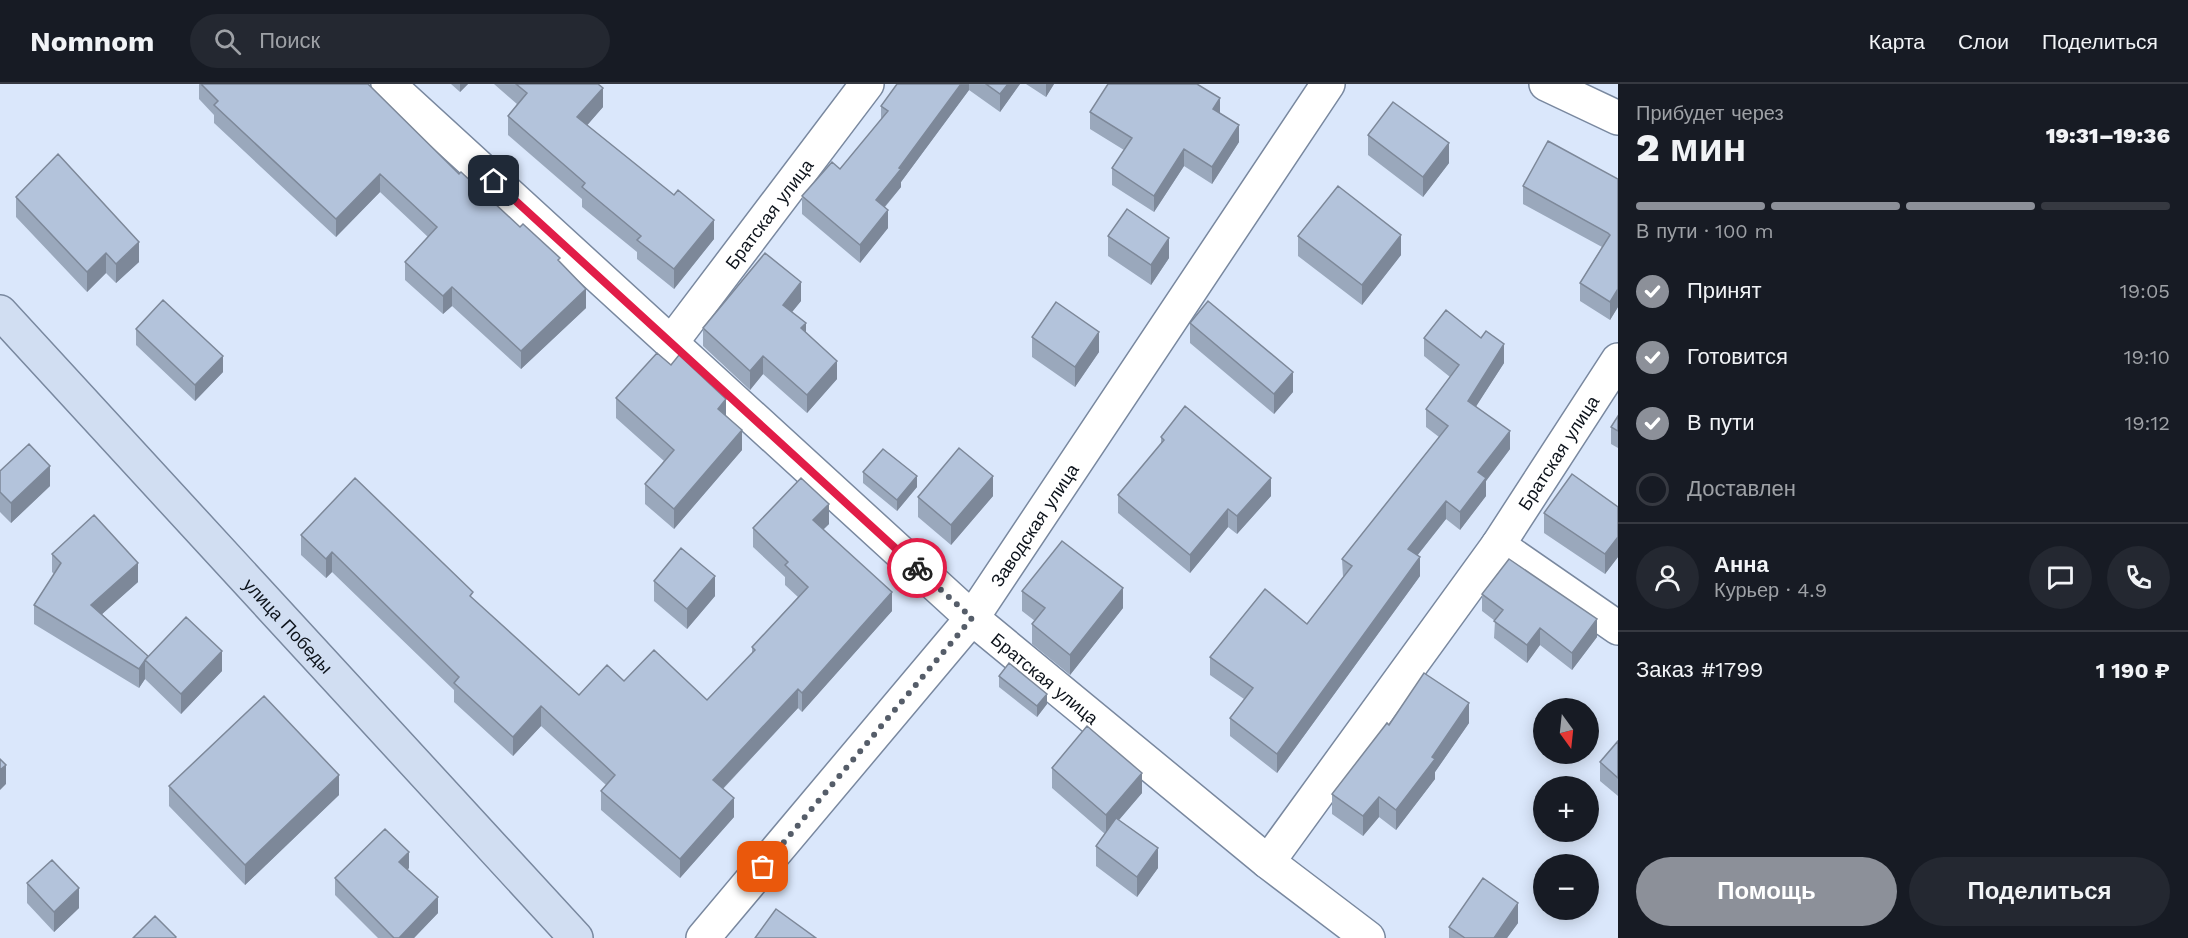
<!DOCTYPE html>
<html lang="ru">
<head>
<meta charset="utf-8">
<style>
  body { margin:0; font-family:"Work Sans",sans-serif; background:#242831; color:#f1f3f6; height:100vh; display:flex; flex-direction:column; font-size:22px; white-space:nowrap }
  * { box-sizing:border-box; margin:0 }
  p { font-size:20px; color:#9ea1a6 }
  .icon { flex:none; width:33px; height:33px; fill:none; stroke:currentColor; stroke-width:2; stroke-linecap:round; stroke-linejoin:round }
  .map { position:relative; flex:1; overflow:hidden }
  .sheet { display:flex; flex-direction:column; background:#171b24; width:570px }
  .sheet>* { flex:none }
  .needle { width:39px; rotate:165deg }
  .tools { position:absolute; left:1533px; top:614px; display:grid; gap:12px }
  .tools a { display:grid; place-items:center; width:66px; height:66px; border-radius:50%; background:#171b24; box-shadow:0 3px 15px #0003; font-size:30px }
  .pin { position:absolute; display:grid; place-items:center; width:51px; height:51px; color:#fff; margin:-26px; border-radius:12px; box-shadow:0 3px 9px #0006 }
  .courier { position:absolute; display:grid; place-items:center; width:60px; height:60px; margin:-30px; border:4px solid #e11d48; border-radius:50%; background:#fff; color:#222; box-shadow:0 2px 8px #0007 }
  .headline em { font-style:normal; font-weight:800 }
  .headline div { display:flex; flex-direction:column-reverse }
  .headline { display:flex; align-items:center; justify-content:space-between; height:102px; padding:0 18px }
  h1 { font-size:39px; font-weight:800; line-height:45px }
  .bar { display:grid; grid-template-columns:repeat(4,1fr); gap:9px 6px; align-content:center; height:72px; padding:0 18px }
  .bar i { height:8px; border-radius:4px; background:#363941 }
  .bar .active { background:#8c9099 }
  .bar p { grid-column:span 4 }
  .line { display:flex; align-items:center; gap:15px; padding:0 18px; border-top:2px solid #363941 }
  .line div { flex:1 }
  .round { display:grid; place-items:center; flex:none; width:63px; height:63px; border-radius:32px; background:#242831 }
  ol { padding:0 18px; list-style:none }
  li { display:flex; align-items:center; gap:18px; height:66px }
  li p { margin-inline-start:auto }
  li .icon { padding:6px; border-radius:50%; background:#8c9099; color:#fff; stroke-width:4 }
  li:last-child { color:#9ea1a6 }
  li i { width:33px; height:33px; border:3px solid #363941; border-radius:50% }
  .primary-button { display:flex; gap:12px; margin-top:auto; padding:12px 18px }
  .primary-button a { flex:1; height:69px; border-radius:36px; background:#8c9099; color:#fff; font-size:24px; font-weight:800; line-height:69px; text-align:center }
  .primary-button a+a { background:#242831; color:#f1f3f6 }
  header { display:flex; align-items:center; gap:36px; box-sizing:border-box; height:84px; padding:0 30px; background:#171b24; border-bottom:2px solid #363941 }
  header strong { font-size:28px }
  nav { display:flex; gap:33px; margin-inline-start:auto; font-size:21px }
  .search { width:420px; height:54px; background:#242831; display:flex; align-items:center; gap:15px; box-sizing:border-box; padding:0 21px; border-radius:33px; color:#9ea1a6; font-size:22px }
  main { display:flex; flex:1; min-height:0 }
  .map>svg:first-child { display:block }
</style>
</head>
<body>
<header>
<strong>Nomnom</strong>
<div class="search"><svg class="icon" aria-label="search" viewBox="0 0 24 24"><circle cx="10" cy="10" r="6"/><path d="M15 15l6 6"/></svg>Поиск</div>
<nav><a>Карта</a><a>Слои</a><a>Поделиться</a></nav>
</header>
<main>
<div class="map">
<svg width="1618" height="854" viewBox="0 0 1618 854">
  <rect width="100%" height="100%" fill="#dae7fb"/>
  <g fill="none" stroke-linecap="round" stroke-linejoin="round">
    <defs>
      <g id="street">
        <path id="s1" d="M388,0L972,534L1268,778L1368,854"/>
        <path d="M1546,0L1618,34"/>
        <path id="s2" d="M671,259L867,0"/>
        <path d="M1498,461L1618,544"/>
        <path id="s3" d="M1268,778L1498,461L1618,276"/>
        <path id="s4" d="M703,854L972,534L1328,0"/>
      </g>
      <g id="secondary">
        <path id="s5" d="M0,228L576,854"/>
      </g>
    </defs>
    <use href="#street" stroke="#79889f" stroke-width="36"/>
    <use href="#secondary" stroke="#79889f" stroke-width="36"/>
    <use href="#street" stroke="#fff" stroke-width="33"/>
    <use href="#secondary" stroke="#d1def2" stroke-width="33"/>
  </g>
  <path fill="#9aa8bc" d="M199,0H368L459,90L560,179L586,224L521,285L452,222L443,230L405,196V178L428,153L380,108L336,153L214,39V31L199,15Z
    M451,0H468L460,8Z
    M494,0H598L603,23L587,41L714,155L674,205L637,175V168L582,123V115L508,51V32L517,20Z
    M897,0H1020L1000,28L969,6L901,98V103L885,123L888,144L860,179L802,130V112L840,85L881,36V22Z
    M1026,0H1054L1046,13Z
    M1090,28L1220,30L1239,58L1212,100L1184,82L1154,128L1112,101V84L1124,66L1090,45Z
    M1368,51L1449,79L1423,113L1368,71Z
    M1618,95V223L1610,236L1580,217V199L1602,163L1523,120V102Z
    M16,113L139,178L116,199L106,189L87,208L16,133Z
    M1108,152L1169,174L1151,201L1108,172Z
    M1298,152L1401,171L1362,221L1298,172Z
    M801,217L792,228L837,295L807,329L763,290L750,306L703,262V244Z
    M1190,239L1293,308L1274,330L1190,259Z
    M136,245L223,288L195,317L136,261Z
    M1032,253L1099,268L1075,303L1032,273Z
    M1424,254L1504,279L1476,322L1510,365L1486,397V412L1460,446L1446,435L1417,472L1420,492L1277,689L1230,652V634L1244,615L1210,591V573L1307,540L1343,493L1342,475L1439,353L1426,343V325L1450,293L1424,272Z
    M616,314L726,332L742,366L674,445L645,420V400L664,377L616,334Z
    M1618,332V364L1611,360V343Z
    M1161,353L1271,412L1237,450L1228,443L1190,489L1118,429V411L1161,360Z
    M0,387L50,402L11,439L0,428Z
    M863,388L917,403L897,427L863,399Z
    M993,412L951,461L918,433V413Z
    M1618,423V473L1605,490L1544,449V429Z
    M829,440L823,445L892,527L802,628L798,624L723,705L734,733L680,794L601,726V707L606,701L541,642L513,672L454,618V606L332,488L326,494L301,471V451L473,515L579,611L624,597L707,616L752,570V563L798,513L785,501V493L753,463V444Z
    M52,470L138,498L102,530L148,573L222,587L181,630L145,595L139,604L34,540V521L54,490L52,488Z
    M654,497L715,512L687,545L654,517Z
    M1022,507L1123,524L1070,591L1032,560V540L1035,537L1022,527Z
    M1482,510L1597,553L1572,586L1540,561L1527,579L1494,554L1495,537L1482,527Z
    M999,592L1047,620L1037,633L999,603Z
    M1469,639L1435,688V695L1396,746L1379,733L1363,752L1332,730V710L1389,641Z
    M1618,657V712L1600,697V678Z
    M1052,684L1142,709L1119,736L1158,784L1137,813L1096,782V762L1105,750L1052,704Z
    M169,702L339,711L245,801L169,722Z
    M409,784L407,786L438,829L414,854H378L335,811V794Z
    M27,799L79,824L54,848L27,819Z
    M1518,839L1507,854H1449V843Z"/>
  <path fill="#7d8899" d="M460,0H468L460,8Z
    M961,0H969V6L901,98V103L876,133V116Z
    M1008,0H1020L1000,28V10Z
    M1046,0H1054L1046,13Z
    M603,4V23L577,53V33Z
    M1220,14V31L1213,25Z
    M1239,41V58L1212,100V83Z
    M1449,59V79L1423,113V93Z
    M1184,65V82L1154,128V112Z
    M380,90V108L336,153V135Z
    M888,126V144L860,179V161Z
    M714,136V155L674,205V185Z
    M1401,151V171L1362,221V201Z
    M1169,154V174L1151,201V181Z
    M139,158V178L116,199V180Z
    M106,169V189L87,208V188Z
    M801,198V217L783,239V221Z
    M452,203V222L443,230V212Z
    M586,205V224L521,285V267Z
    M1618,205V223L1610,236V218Z
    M806,239V257L801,244Z
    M1099,248V268L1075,303V283Z
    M1504,260V279L1468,335V317Z
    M223,272V288L195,317V301Z
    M763,272V290L750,306V287Z
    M837,277V295L807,329V311Z
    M1293,288V308L1274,330V310Z
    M726,315V335L718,325Z
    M742,346V366L674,445V425Z
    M1510,347V365L1486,397V412L1460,446V428L1478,388Z
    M50,382V402L11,439V419Z
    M917,392V403L897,427V416Z
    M993,392V412L951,461V441Z
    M1271,394V412L1237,450V432Z
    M1446,417V435L1408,483V465Z
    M829,420V440L813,456V436Z
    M1228,425V443L1190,489V471Z
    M1618,453V473L1605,490V470Z
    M332,468V488L326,494V475Z
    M1420,473V492L1277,689V670Z
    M138,479V498L91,540V521Z
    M715,492V512L687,545V525Z
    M1123,504V524L1070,591V571Z
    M892,508V527L802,628V609Z
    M1597,535V553L1572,586V569Z
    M1540,544V561L1527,579V561Z
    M222,567V587L181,630V610Z
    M145,577V595L139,604V585Z
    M798,605V624L713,715V696Z
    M1047,610V620L1037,633V622Z
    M1469,619V639L1435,688V695L1396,746V726Z
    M541,622V642L513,672V653Z
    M6,681V700L0,706V686Z
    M1142,689V709L1106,751V731Z
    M339,691V711L245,801V781Z
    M1379,713V733L1363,752V732Z
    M734,714V733L680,794V775Z
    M1158,764V784L1137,813V793Z
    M409,768V784L399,794V778Z
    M79,804V824L54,848V828Z
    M438,813V829L414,854H399Z
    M1518,819V839L1507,854H1494Z"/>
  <path fill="#b3c3db" stroke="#7d8899" stroke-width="1.5" d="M201,0H368L459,90L461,88L520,143L523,140L560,174L558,176L586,205L521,267L452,203L443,212L405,178L437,143L380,90L336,135L214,21L218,17Z
    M516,0H598L603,4L577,33L674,111L678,106L714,136L674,185L637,156L641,152L582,103L585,99L508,32L527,9Z
    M897,0H961L899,84L901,85L876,116L888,126L860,161L802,112L832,78L840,85L888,27L881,22Z
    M986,0H1008L1000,10Z
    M1108,0H1197L1220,14L1213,25L1239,41L1212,83L1184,65L1154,112L1112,84L1132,54L1090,28Z
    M1393,18L1449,59L1423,93L1368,51Z
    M1548,57L1618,95V205L1610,218L1580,199L1610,151L1608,149L1523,102Z
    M58,70L139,158L116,180L106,169L87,188L16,113Z
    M1338,102L1401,151L1362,201L1298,152Z
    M1127,125L1169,154L1151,181L1108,152Z
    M765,169L801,198L783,221L806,239L801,244L837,277L807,311L763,272L750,287L703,244Z
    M163,216L223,272L195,301L136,245Z
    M1208,217L1293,288L1274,310L1190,239Z
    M1056,218L1099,248L1075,283L1032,253Z
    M1446,226L1481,254L1486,247L1504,260L1468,317L1510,347L1478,388L1486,394L1460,428L1446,417L1408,465L1420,473L1277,670L1230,634L1253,604L1210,573L1265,505L1307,540L1352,482L1342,475L1448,342L1426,325L1459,281L1424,254Z
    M657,269L671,281L679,271L726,315L718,325L742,346L674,425L645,400L674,366L616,314Z
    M1185,322L1271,394L1237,432L1228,425L1190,471L1118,411L1164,356L1161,353Z
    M1618,332V347L1611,343Z
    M29,360L50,382L11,419L0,408V387Z
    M959,364L993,392L951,441L918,413Z
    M883,365L917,392L897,416L863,388Z
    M1572,390L1618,423V453L1605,470L1544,429Z
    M355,394L473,508L470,512L579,611L607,581L624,597L654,566L707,616L755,566L752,563L808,503L785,481L788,478L753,444L801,394L829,420L813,436L892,508L802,609L798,605L713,696L734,714L680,775L601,707L615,691L541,622L513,653L454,599L459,593L332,468L326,475L301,451Z
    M94,431L138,479L91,521L148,572L139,585L34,521L61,479L52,470Z
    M1062,457L1123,504L1070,571L1032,540L1045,524L1022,507Z
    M681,464L715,492L687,525L654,497Z
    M1509,475L1597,535L1572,569L1540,544L1527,561L1494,537L1503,526L1482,510Z
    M186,533L222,567L181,610L145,576Z
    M1009,579L1047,610L1037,622L999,592Z
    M1424,589L1469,619L1432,673L1435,675L1396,726L1379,713L1363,732L1332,710L1387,639L1389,641Z
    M264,612L339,691L245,781L169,702Z
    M1087,642L1142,689L1106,731L1052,684Z
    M1618,657V694L1600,678Z
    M0,675L6,681L0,686Z
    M1116,734L1158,764L1137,793L1096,762Z
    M385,745L409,768L399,778L438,813L399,854H394L335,794Z
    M52,776L79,804L54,828L27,799Z
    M1483,794L1518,819L1494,854H1465L1449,843Z
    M776,825L816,854H755Z
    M155,832L176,853L175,854H133Z"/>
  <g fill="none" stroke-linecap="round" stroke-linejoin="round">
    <path stroke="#555d69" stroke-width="6" stroke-dasharray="0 10.8" d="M763,783L972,534L917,484"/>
    <path stroke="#e11d48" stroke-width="8" d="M494,97L917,484"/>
  </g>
  <g text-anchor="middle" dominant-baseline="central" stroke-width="4.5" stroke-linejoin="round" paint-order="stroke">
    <g font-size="18" fill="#0d131b" stroke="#edf4fe">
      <text stroke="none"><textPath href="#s2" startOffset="162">Братская улица</textPath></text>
      <text stroke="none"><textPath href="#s3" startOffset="502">Братская улица</textPath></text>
      <text stroke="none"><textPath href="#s4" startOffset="530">Заводская улица</textPath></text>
      <text stroke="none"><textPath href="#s5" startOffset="426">улица Победы</textPath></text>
      <text stroke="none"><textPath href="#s1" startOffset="886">Братская улица</textPath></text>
    </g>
  </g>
</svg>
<div class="tools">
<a><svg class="needle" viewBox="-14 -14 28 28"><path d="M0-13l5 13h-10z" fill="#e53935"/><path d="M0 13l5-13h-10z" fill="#9ea1a6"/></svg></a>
<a>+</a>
<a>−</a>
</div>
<div class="pin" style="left:763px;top:783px;background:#ea580c"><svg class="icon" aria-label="bag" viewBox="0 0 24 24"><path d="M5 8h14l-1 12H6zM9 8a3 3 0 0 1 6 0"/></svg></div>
<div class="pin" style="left:494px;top:97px;background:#1f2937"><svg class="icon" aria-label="home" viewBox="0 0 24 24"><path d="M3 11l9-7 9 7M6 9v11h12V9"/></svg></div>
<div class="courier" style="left:917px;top:484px"><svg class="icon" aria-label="bike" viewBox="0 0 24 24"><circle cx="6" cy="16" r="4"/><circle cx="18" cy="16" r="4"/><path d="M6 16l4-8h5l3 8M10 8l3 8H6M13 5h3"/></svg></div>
</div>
<section class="sheet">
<div class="headline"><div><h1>2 мин</h1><p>Прибудет через</p></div><em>19:31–19:36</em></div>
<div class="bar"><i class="active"></i><i class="active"></i><i class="active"></i><i></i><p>В пути · 100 m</p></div>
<ol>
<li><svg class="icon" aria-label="check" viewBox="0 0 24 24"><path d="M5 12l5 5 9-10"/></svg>Принят<p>19:05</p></li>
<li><svg class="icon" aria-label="check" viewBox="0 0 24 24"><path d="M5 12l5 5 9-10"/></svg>Готовится<p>19:10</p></li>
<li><svg class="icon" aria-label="check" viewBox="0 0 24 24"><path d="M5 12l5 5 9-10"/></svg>В пути<p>19:12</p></li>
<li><i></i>Доставлен</li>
</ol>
<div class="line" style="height:108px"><a class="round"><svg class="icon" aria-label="person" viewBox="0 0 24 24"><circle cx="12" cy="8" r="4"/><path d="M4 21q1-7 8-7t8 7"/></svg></a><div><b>Анна</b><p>Курьер · 4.9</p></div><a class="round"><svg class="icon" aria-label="chat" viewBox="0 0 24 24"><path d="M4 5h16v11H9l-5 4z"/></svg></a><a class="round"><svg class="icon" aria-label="phone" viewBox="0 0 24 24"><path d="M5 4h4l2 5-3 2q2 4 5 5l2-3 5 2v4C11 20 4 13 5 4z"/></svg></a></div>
<div class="line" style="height:78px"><div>Заказ #1799</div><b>1 190 ₽</b></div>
<div class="primary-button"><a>Помощь</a><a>Поделиться</a></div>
</section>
</main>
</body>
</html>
